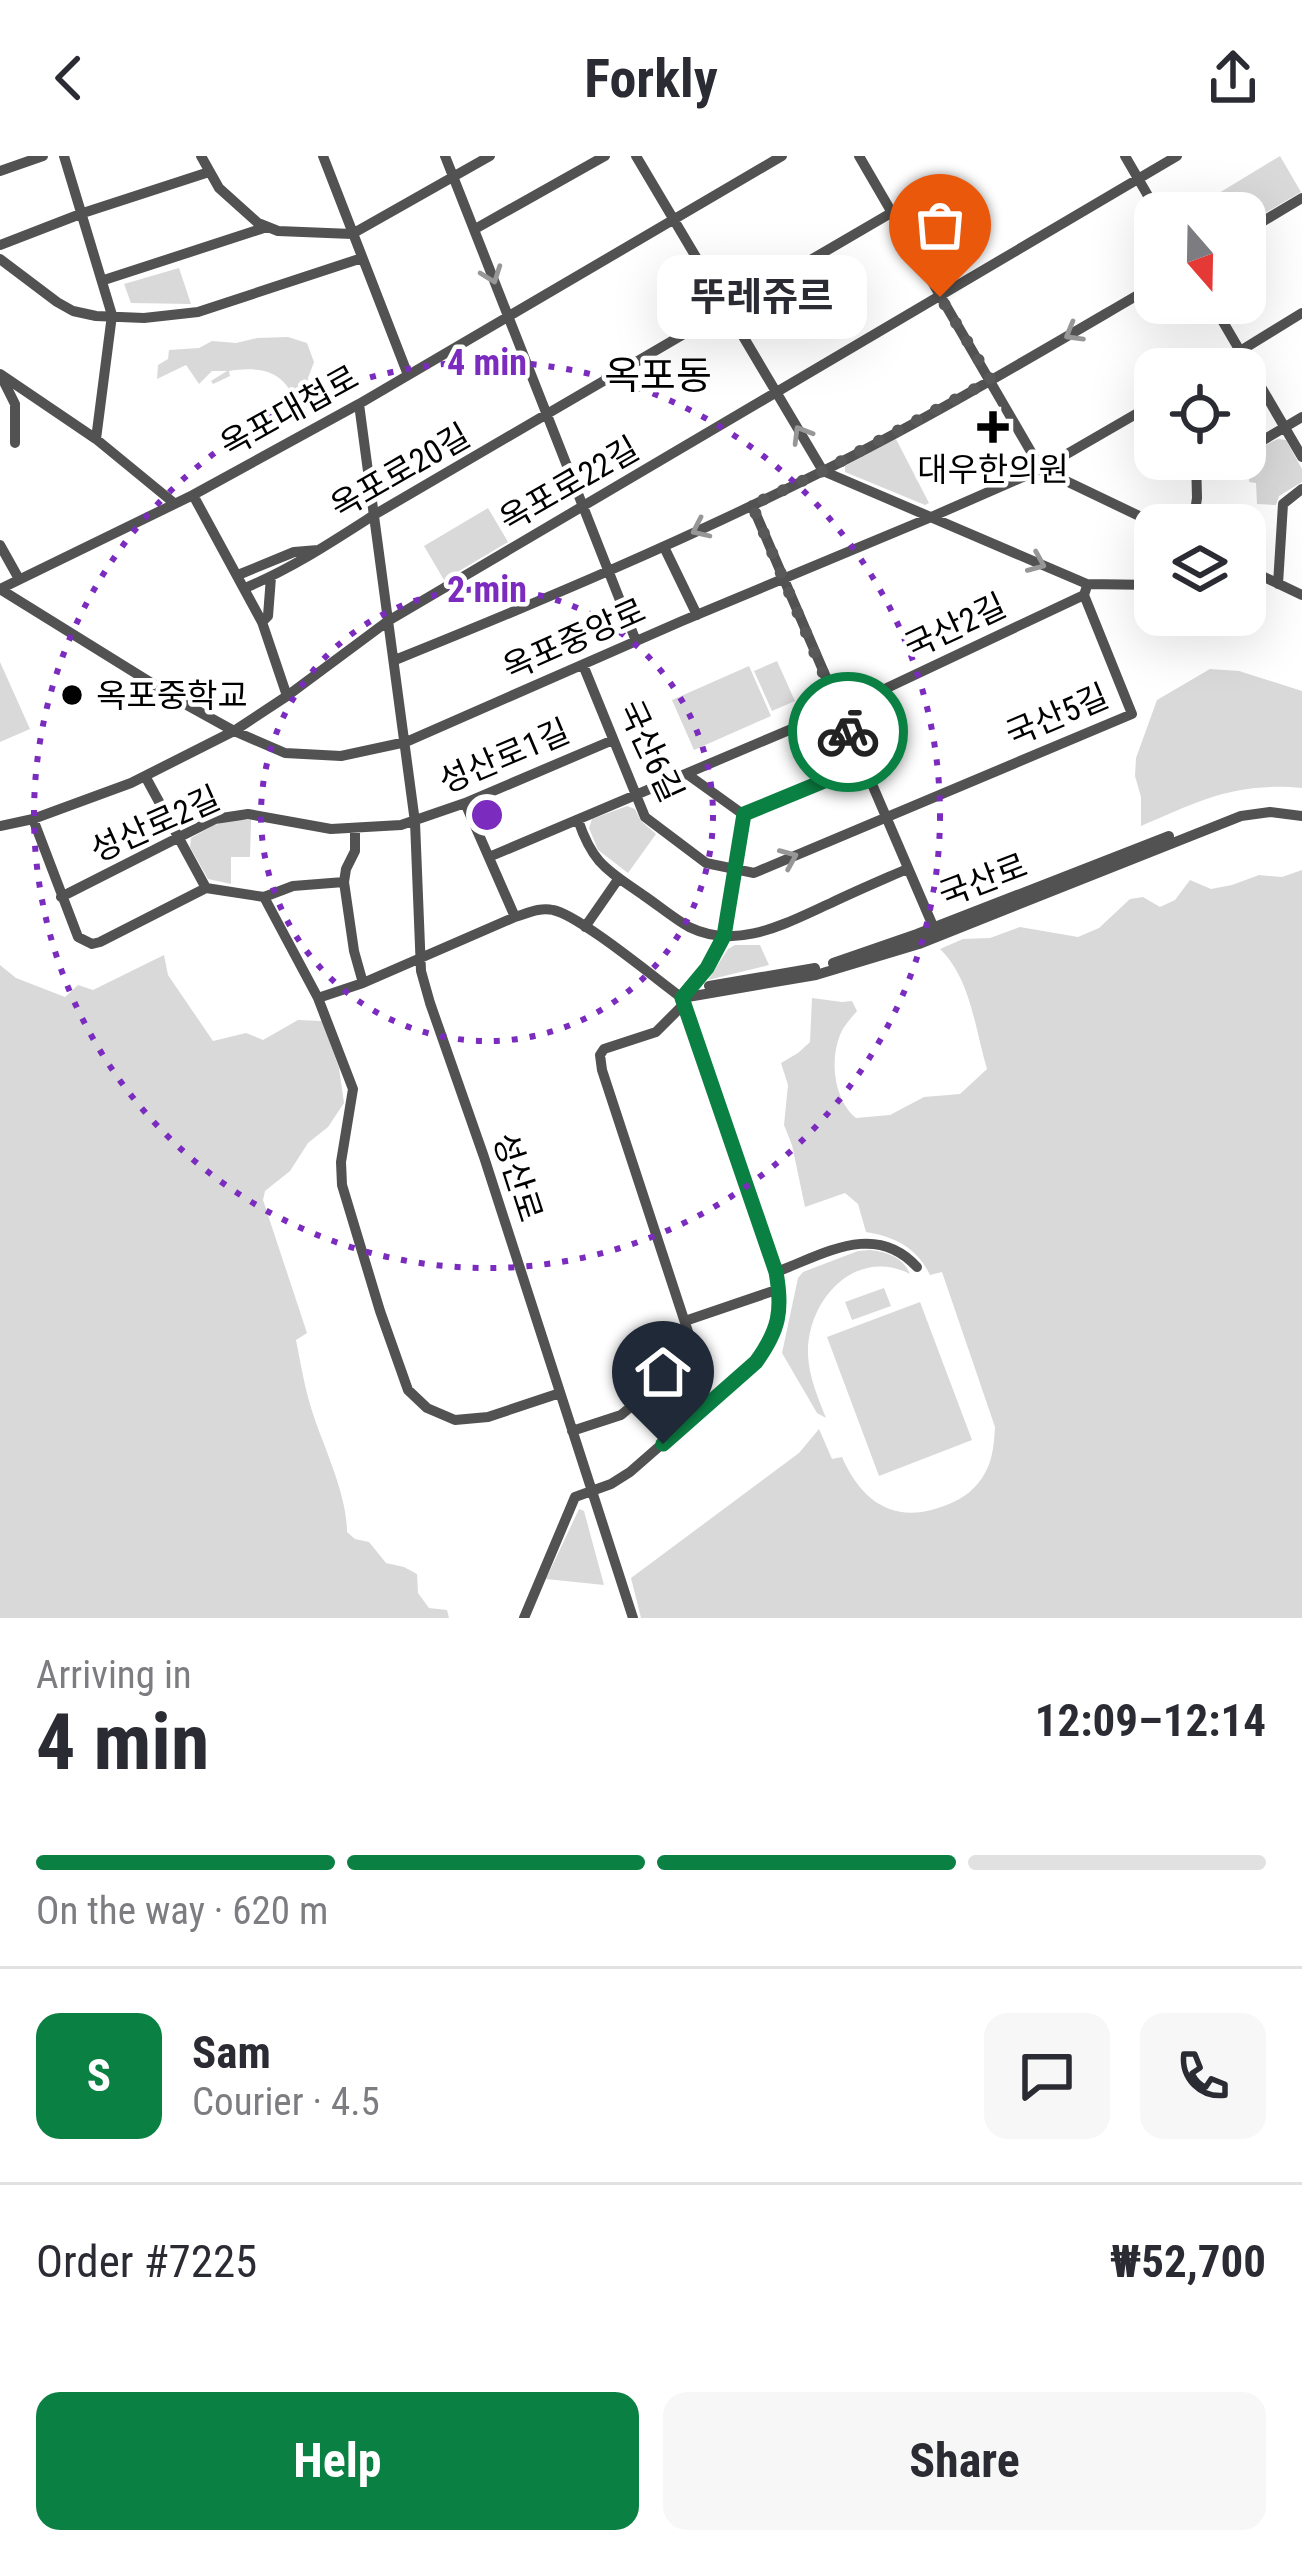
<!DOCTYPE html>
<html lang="en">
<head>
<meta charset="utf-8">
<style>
  body { margin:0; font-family:"Roboto Condensed","Noto Sans KR",sans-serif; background:#f7f7f7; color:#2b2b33; height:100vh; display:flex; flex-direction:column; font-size:45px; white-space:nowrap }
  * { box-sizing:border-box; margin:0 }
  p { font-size:39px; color:#7c7c81 }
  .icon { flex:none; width:66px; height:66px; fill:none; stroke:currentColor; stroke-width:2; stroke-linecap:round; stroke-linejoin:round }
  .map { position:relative; height:1462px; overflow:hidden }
  .sheet { display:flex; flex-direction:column; background:#fff; flex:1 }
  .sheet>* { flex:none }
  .needle { width:78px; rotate:160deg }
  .tools { position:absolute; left:1134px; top:36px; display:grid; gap:24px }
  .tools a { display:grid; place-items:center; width:132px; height:132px; border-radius:24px; background:#fff; box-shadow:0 12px 48px #0002; font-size:60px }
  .pin { position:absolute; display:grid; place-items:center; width:102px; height:102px; color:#fff; margin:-123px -51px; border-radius:50% 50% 50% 0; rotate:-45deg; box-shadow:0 0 12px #0007 }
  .pin .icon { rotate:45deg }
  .courier { position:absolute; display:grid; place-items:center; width:120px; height:120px; margin:-60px; border:9px solid #0b8043; border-radius:50%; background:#fff; color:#222; box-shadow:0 3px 15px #0007 }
  .bubble { position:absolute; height:84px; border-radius:24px; background:#fff; box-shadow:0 12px 48px #0002; font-size:39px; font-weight:700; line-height:84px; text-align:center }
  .summary em { font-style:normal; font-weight:700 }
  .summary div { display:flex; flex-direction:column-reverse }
  .summary { display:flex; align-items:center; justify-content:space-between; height:204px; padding:0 36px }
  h1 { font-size:78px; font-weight:700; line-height:90px }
  .bar { display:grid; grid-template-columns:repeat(4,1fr); gap:18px 12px; align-content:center; height:144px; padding:0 36px }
  .bar i { height:15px; border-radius:9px; background:#e1e1e2 }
  .bar .selected { background:#0b8043 }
  .bar p { grid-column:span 4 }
  .line { display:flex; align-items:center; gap:30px; padding:0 36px; border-top:3px solid #e1e1e2 }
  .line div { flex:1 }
  .round { display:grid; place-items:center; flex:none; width:126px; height:126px; border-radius:24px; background:#f7f7f7 }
  .button { display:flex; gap:24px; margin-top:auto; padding:24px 36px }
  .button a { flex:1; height:138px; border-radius:24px; background:#0b8043; color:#fff; font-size:48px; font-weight:700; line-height:138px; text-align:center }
  .button a+a { background:#f7f7f7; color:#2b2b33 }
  header { display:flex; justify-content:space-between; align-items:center; height:156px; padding:0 36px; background:#fff; font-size:54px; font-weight:700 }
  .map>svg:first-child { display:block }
</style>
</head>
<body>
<header><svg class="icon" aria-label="back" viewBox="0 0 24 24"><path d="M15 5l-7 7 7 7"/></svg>Forkly<svg class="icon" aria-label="share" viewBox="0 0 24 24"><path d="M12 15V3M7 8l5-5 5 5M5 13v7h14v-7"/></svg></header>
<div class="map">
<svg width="1302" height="1462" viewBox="0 0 1302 1462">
  <rect width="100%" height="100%" fill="#fff"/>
  <path fill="#d9d9d9" d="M1280,0L1301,36L1245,69V57H1231L1219,37Z
    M179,112L191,148L131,147L124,128Z
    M288,181L307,187L314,206L308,222L309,250L305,254C293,246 294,241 287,230C273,211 249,212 229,215L230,220L213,228L211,225L227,215H212L199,228L186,209L157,223L158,209L168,203L169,194L199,192L212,185L236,187L257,182Z
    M896,283L929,347L925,349L845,316V310Z
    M1278,283L1286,284L1302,313V326L1279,340L1276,349L1257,348L1256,327L1249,326L1251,296Z
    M488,352L508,386L444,424L424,390Z
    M777,505L795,545L772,555L754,515Z
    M0,506L30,573L0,586Z
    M749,510L771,560L694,594L672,544Z
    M1210,513L1239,515L1302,535V632C1235,626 1201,644 1141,670V641L1135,620L1136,602L1157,544Z
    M627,650L635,653L641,665L656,678L628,717L598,694L589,672L592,663Z
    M234,664H251L250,701H231V728L208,723L190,691L191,682L214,669Z
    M1302,714V1462H641L631,1422L799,1297L819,1273L832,1303L842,1301C863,1349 898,1370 949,1348C964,1342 977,1332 985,1317C993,1303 994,1287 995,1271L942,1116L930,1119C917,1092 896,1081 866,1076L858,1048L845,1037L805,1051L792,989L784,969L788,929L781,907L798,897L810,886L812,842L842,846L852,845L857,855C851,862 843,871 840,879C829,906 835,945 856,962L890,959L924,941L960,938L987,913C975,873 971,823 940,793L963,783L990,782L1020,771L1078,781L1099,772L1130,743L1143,741L1160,751L1175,744L1190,724L1211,733L1232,729L1259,719L1282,721Z
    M735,789H760L769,809L708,824L728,793Z
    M164,799L168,819L213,885L246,877L263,884L298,864L322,865L339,912L344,947L328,971L308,987L290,1015L265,1035L263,1044L307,1177L296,1184C301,1209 305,1234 313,1258C325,1294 347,1339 347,1376L355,1383L369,1386L386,1407L404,1411L417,1418L418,1437L429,1452L447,1454L449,1462H0V809L16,822L65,841L78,829L93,834Z
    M870,1094C887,1096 903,1101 910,1118C855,1090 806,1145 808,1199C809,1221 818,1242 826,1262L817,1257L782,1197L798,1122L803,1116L858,1095Z
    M884,1132L891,1150L852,1164L845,1146Z
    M920,1146L972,1284L879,1320L827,1181Z
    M579,1353L584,1355L604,1429L546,1423Z"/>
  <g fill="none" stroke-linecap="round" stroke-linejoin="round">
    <path stroke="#525252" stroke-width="10" d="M64,0L112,159L96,283
      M201,0L219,32L258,67L278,75L352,78L490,0
      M323,0L408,219
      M445,0L636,485
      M636,0L823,315L1087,428L1155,429
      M859,0L1041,313L1158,369
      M1125,0L1158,57
      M0,15L43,0
      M475,73L605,0
      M1245,76L1302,42
      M0,89L83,57L209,16
      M0,103L57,146L73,155L96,160L144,162L198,156L362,102
      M104,124L267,71
      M1212,147L1302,301
      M1211,213L1302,157
      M359,248L415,666L421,815L430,847L484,1001L633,1462
      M15,287V248L0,218L96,283L174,347
      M1245,290L1260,286L1302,261
      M193,339L262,466L287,540
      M752,349L936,777
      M1193,369L1197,342L1196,303
      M0,389L19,423
      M664,391L697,459
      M1245,412L1302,439
      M238,419L294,396L318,394
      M1278,428L1283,348L1302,333
      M245,432C291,413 332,386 374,359L891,57
      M0,433L187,549L234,575L285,597L341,600L406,586L682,465L929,362L1041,313L1155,247
      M0,433L193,339L359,248L782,0
      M262,466L268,460L271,421
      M395,504C539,446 681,386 821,316C935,259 1045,193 1155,129
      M583,509L645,661L706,707L754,717L1132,558L1084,439
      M687,618L744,659L863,609
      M145,620L206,732
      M465,647L515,761
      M33,663L78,781L92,788L100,786L206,732L264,741L318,842L363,827L515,761C528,757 540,751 553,754C579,759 656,823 682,842
      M578,664C593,708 606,713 643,739C658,749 673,762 689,771C738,795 786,767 831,747C856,735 882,724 907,713
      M0,670L33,663L131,627L234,575L287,540L388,465L1177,0
      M355,674V695L346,713L344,726L354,795L363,827
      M489,701L872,539L1084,439L1086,433
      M61,741L215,663L248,658L331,673L401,669L465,647L613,584
      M264,741L293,730L344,726
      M585,771L619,722
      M833,807L917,778L1169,680
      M709,830L815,812
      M318,842L353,933L341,1006L342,1029L380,1155L408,1234L427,1252L455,1264L488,1261L560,1237
      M682,842L816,819L919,788L1241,660L1270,656L1302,660
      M682,842L707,812L724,780L744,659
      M776,1116C825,1098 875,1065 917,1111
      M685,1165L779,1133
      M572,1275L621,1259L695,1197L602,914L600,899L604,893L656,876L683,849
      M524,1462L575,1341L611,1328L630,1316L756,1206L768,1190L780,1160L776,1116L682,842"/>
  </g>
  <defs><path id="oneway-chevron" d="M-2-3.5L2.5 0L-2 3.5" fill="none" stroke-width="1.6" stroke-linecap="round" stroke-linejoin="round" transform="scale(3)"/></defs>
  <g stroke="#979797">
    <use href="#oneway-chevron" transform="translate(492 119) rotate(70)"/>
    <use href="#oneway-chevron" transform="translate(1073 177) rotate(150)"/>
    <use href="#oneway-chevron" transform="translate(801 278) rotate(-121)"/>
    <use href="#oneway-chevron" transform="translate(700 373) rotate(155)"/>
    <use href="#oneway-chevron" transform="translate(1037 407) rotate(23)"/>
    <use href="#oneway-chevron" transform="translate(789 702) rotate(-23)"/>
  </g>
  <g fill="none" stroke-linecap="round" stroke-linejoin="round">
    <path stroke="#595959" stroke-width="12" stroke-dasharray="0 21.6" d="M848,576L752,349L823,315L991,224L940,141"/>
    <path stroke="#0b8043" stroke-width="15" d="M663,1288L756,1206C779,1174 783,1155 776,1116L682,842L707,812L724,780L744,658L863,609L848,576"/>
  </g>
  <g fill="none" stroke="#7b2cbf" stroke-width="6" stroke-dasharray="6 12">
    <circle cx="487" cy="659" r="226"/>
    <circle cx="487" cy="659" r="453"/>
  </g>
  <g fill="#000" stroke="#fff" stroke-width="4.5">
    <path d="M987 253h12v12h12v12h-12v12h-12v-12h-12v-12h12z"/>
    <circle cx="72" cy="539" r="12"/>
  </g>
  <g text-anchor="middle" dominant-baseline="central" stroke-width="9" stroke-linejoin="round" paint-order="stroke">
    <g font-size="33" fill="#000" stroke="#fff">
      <text transform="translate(289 255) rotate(-29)">옥포대첩로</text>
      <text transform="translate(400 315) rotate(-30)">옥포로20길</text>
      <text transform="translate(569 328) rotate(-30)">옥포로22길</text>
      <text transform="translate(955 470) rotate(-25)">국산2길</text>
      <text transform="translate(574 483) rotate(-24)">옥포중앙로</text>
      <text transform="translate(1057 559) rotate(-23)">국산5길</text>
      <text transform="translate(651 595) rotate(65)">국산6길</text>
      <text transform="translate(504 600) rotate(-23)">성산로1길</text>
      <text transform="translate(155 668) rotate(-24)">성산로2길</text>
      <text transform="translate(983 724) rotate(-21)">국산로</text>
      <text transform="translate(518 1021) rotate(72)">성산로</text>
    </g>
    <g font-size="33" fill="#000" stroke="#fff">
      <text x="993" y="313">대우한의원</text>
      <text x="96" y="539" text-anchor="start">옥포중학교</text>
    </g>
    <g font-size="39" fill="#000" stroke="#fff">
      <text x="658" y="220">옥포동</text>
    </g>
  </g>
  <circle cx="487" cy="659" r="18" fill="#7b2cbf" stroke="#fff" stroke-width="6"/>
  <g font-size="36" text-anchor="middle" font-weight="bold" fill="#7b2cbf" stroke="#fff" stroke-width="9" stroke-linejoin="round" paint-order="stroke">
    <text x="487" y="219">4 min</text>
    <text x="487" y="446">2 min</text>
  </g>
</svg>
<div class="tools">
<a><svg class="needle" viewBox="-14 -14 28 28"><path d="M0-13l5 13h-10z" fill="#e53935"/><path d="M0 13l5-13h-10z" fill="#7c7c81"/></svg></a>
<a><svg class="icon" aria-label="locate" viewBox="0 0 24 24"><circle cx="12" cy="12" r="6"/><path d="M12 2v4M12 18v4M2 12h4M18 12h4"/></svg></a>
<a><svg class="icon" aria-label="layers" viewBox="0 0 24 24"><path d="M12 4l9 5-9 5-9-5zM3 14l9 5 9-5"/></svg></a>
</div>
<div class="pin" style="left:940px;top:141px;background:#ea580c"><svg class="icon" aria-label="bag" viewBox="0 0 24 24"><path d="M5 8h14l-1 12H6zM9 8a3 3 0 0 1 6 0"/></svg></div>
<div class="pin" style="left:663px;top:1288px;background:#1f2937"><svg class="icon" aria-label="home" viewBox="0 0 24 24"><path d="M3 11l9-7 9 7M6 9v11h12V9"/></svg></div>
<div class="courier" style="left:848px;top:576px"><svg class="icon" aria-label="bike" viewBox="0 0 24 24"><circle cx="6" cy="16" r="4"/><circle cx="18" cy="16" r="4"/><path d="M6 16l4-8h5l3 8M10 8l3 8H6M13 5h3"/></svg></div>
<div class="bubble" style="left:657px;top:99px;width:210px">뚜레쥬르</div>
</div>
<section class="sheet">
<div class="summary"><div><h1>4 min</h1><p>Arriving in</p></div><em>12:09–12:14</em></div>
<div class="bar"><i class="selected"></i><i class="selected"></i><i class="selected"></i><i></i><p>On the way · 620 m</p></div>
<div class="line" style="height:216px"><b class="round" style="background:#0b8043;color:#fff">S</b><div><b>Sam</b><p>Courier · 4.5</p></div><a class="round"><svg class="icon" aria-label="chat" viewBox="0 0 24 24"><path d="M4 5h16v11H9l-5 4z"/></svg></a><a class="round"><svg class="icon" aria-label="phone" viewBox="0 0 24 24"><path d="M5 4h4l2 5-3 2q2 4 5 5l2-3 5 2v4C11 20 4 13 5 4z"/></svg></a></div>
<div class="line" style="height:156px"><div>Order #7225</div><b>₩52,700</b></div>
<div class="button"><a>Help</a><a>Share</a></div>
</section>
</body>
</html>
